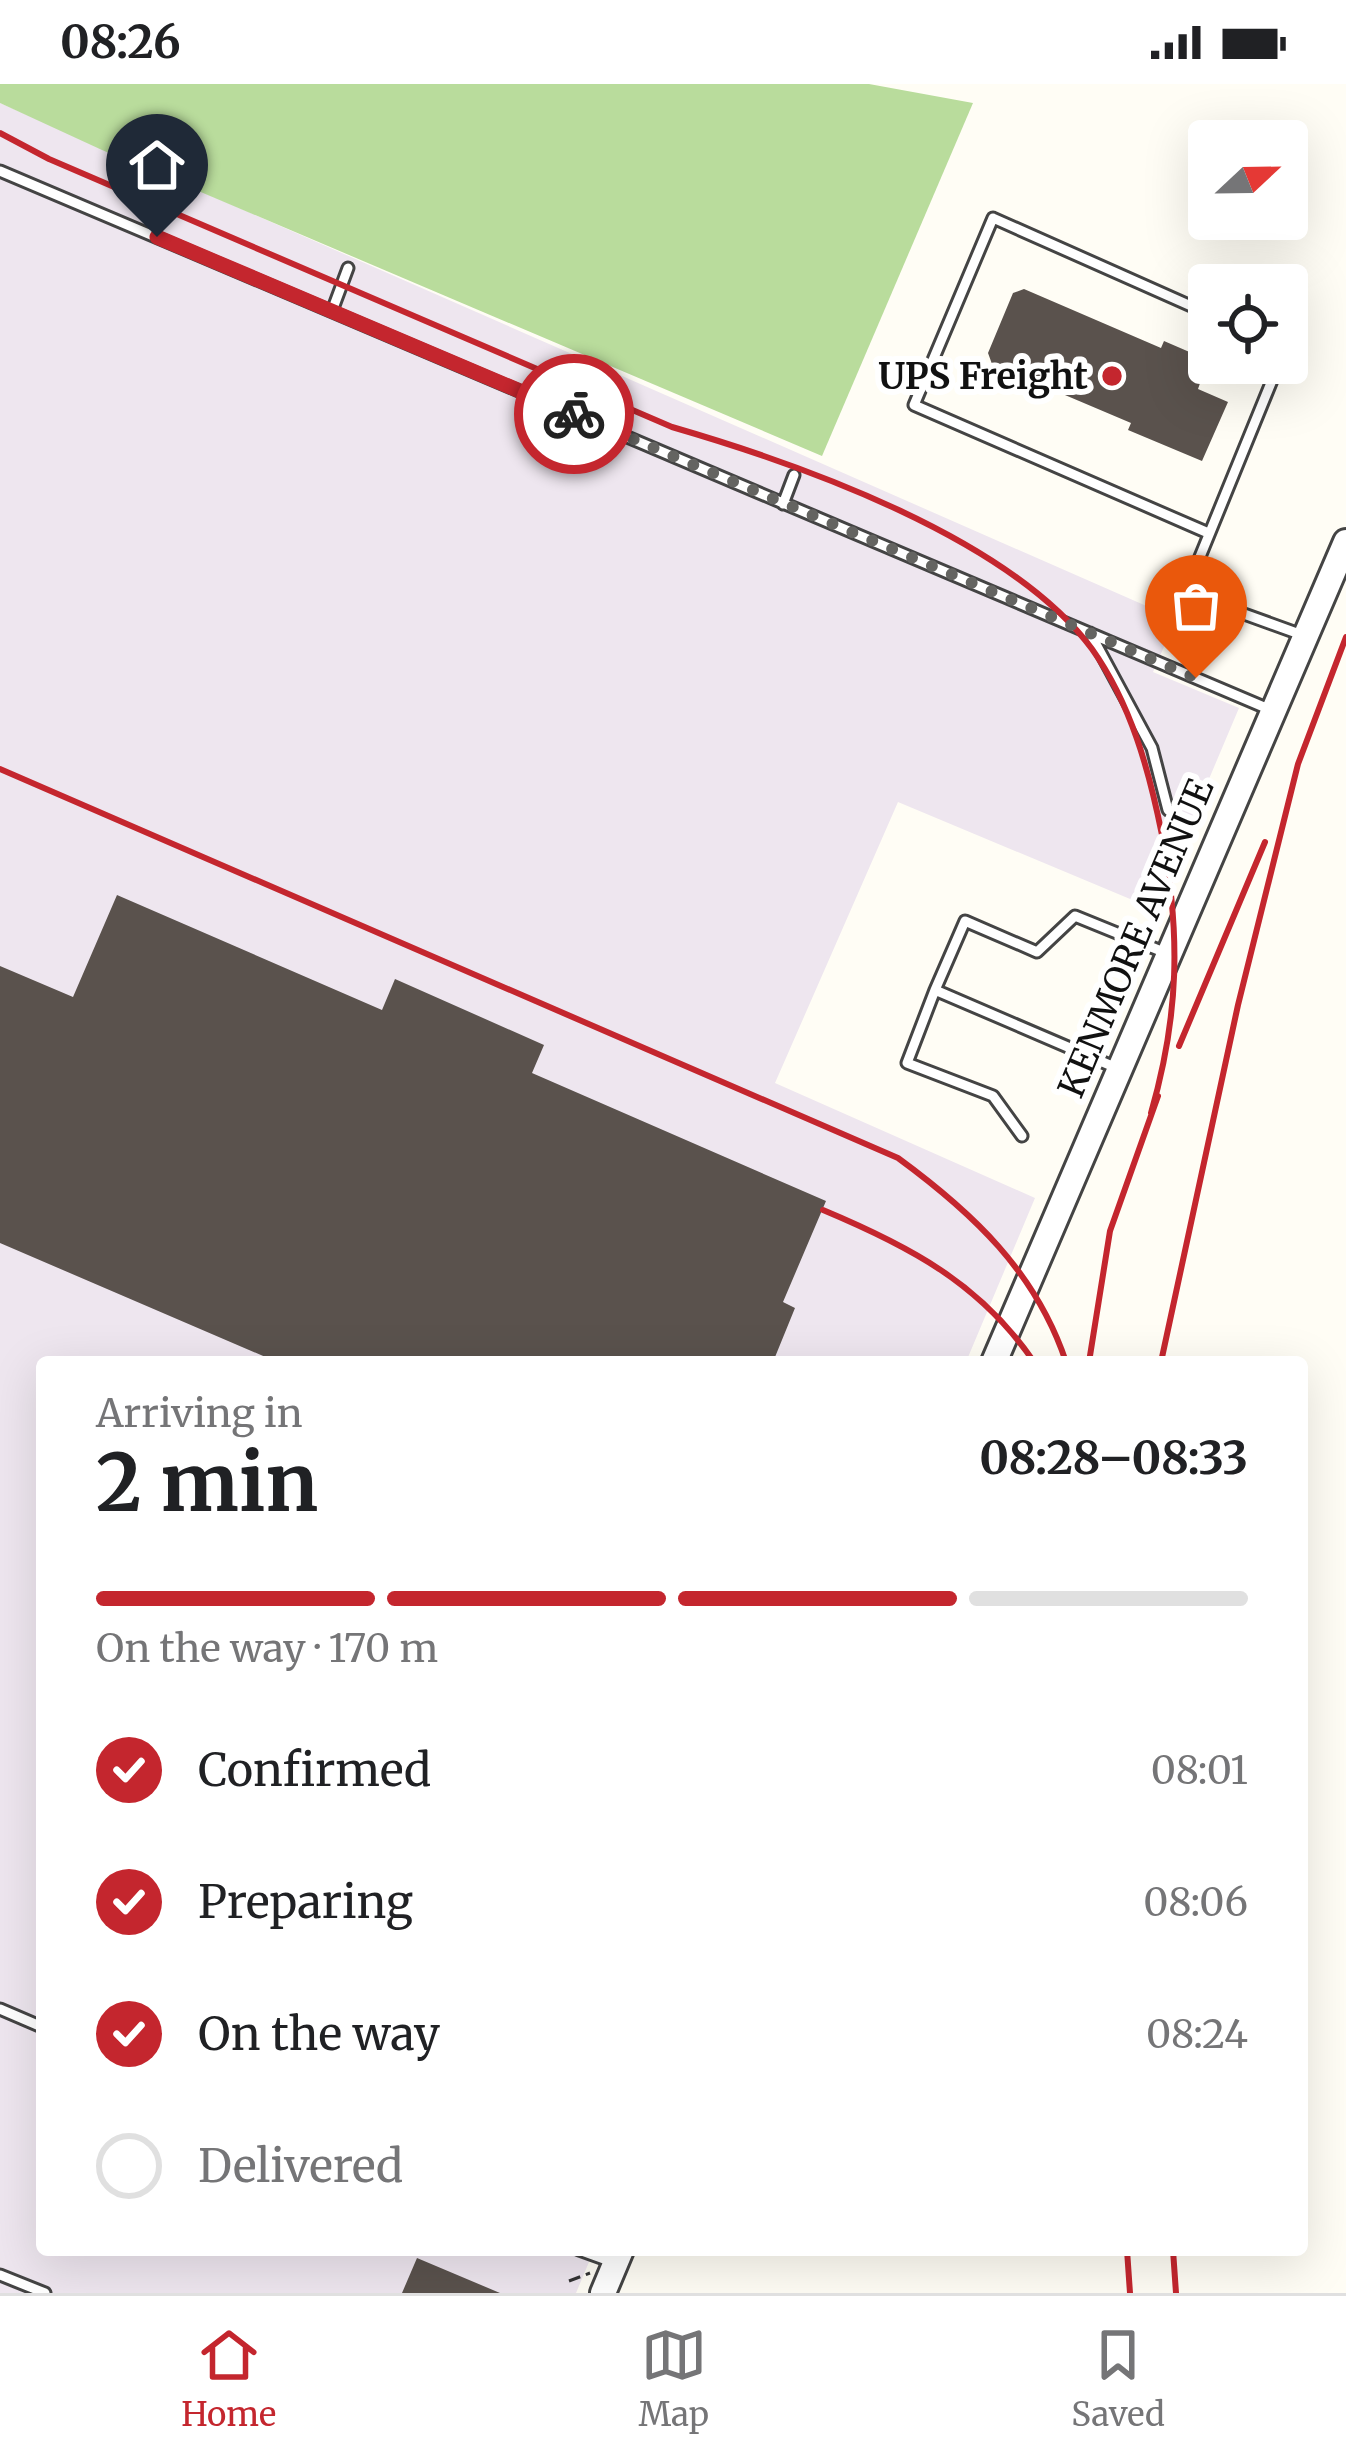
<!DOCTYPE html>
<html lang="en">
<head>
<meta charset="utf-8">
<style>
  body { margin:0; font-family:Merriweather,serif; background:#f2f2f2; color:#202124; height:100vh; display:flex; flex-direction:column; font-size:45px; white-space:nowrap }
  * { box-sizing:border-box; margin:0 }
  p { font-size:39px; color:#757577 }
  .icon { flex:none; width:66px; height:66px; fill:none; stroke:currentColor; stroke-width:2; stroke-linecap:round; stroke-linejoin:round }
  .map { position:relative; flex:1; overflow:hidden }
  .panel { position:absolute; left:36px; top:1272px; width:1272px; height:900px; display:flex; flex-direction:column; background:#fff; border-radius:12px; box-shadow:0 12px 48px #0002 }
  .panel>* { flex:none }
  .needle { width:78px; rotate:68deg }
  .tools { position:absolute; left:1188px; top:36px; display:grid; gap:24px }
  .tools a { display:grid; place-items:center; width:120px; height:120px; border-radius:12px; background:#fff; box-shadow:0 12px 48px #0002; font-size:60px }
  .pin { position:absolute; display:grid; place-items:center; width:102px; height:102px; color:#fff; margin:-123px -51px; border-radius:50% 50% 50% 0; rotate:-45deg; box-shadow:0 0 12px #0007 }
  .pin .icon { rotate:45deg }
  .courier { position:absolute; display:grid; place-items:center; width:120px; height:120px; margin:-60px; border:9px solid #c4262e; border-radius:50%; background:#fff; color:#222; box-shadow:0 3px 15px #0007 }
  .headline em { font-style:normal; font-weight:700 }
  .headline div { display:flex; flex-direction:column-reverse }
  .headline { display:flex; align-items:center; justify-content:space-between; height:204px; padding:0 60px }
  h1 { font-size:78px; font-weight:700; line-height:90px }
  .bar { display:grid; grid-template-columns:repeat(4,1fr); gap:18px 12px; align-content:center; height:144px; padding:0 60px }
  .bar i { height:15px; border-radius:9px; background:#e0e0e0 }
  .bar .current { background:#c4262e }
  .bar p { grid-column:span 4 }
  ol { padding:0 60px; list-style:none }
  li { display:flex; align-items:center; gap:36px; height:132px }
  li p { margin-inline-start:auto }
  li .icon { padding:12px; border-radius:50%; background:#c4262e; color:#fff; stroke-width:4 }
  li:last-child { color:#757577 }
  li i { width:66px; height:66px; border:6px solid #e0e0e0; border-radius:50% }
  .status { display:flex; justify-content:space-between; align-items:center; height:84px; padding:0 60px; background:#fff; direction:ltr }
  .status svg { height:33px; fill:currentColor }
  .tabs { display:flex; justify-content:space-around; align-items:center; height:168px; border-top:3px solid #e0e0e0; background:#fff; font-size:33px; color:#757577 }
  .tabs a { display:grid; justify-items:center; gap:6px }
  .tabs .current { color:#c4262e }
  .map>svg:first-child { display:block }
</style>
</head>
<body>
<div class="status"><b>08:26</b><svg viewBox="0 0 49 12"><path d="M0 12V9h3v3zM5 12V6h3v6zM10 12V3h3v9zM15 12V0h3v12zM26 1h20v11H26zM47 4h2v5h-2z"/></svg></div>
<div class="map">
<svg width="1346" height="2209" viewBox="0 0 1346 2209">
  <rect width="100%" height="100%" fill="#fffdf5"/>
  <path fill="#eee6ef" d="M0,19L1176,535L1153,588L1239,624L1154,825L898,718L775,999L1035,1114L966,1278H42V2166H594L576,2209H0Z"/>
  <path fill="#b9dc9c" d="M0,0H869L973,19L822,372L102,66L0,19Z"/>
  <path fill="#5a524d" d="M1024,205L1161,264L1164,257L1208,276L1198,305L1228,318L1202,377L1128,346L1131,339L992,280L988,269L1013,209Z
    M117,811L382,926L395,895L544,961L532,989L826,1117L783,1218L795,1224L773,1278H277L0,1159V882L73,913Z
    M417,2174L500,2209H402Z"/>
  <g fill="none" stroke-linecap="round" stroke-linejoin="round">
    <defs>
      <path id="service" d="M0,87L1271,626
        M332,227L348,184
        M1263,279L1273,294L1195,485L1208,517L1305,552
        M783,420L794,391
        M1206,448L914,321L993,134L1209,230
        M1090,549L1152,664L1168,726
        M935,906L907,979L993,1012L1022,1052
        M1119,985L935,906L965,837L1037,868L1075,832L1166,869
        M0,1925L42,1943
        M579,2166L615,2179
        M0,2191L45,2209"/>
      <path id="tertiary" d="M994,1278L1346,458
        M603,2209L621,2166"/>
    </defs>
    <use href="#service" stroke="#444" stroke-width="15"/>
    <use href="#tertiary" stroke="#444" stroke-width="30"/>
    <path stroke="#333" stroke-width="3" stroke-dasharray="12 6" stroke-linecap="butt" d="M569,2197L590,2189"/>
    <use href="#service" stroke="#fff" stroke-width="9"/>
    <use href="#tertiary" stroke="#fff" stroke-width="24"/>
    <path stroke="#c4262e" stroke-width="6" d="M0,49L49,75L672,343C800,380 1010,454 1092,565C1131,620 1149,686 1162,751C1181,850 1179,932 1151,1029
      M0,685L898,1074C973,1129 1036,1188 1066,1278
      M1179,962L1265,758
      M823,1126C909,1162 980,1199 1034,1278
      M1089,1278L1110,1147L1158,1012
      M1161,1278L1238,921L1298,680L1346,553
      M1127,2166L1130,2209
      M1173,2166L1176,2209"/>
  </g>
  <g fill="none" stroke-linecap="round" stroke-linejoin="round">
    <path stroke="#646461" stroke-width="12" stroke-dasharray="0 21.6" d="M574,330L1196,594"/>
    <path stroke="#c4262e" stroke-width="15" d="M157,153L574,330"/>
  </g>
  <circle fill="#c4262e" stroke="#fff" stroke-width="4.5" cx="1112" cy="292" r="12"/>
  <g text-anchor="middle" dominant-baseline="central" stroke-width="12" stroke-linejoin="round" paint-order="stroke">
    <g font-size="36" font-weight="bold" fill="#111" stroke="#fff" text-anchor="end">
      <text x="1088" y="292">UPS Freight</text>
    </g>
    <g font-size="36" fill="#111" stroke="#fff">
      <text transform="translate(1136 854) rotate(-67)">KENMORE AVENUE</text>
    </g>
  </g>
</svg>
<div class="tools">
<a><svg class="needle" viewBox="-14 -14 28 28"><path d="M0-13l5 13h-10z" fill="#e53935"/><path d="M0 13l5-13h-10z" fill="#757577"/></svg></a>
<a><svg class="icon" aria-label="locate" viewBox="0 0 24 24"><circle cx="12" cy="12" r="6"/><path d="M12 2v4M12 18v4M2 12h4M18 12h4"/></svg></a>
</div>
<div class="pin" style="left:1196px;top:594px;background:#ea580c"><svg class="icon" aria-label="bag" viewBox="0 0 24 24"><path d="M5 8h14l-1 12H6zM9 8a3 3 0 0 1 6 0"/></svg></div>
<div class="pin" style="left:157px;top:153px;background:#1f2937"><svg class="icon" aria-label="home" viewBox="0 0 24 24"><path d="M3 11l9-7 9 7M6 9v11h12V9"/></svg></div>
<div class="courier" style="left:574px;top:330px"><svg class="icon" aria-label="bike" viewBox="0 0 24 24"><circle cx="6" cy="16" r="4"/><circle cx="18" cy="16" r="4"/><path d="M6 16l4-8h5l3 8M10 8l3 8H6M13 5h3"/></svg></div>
<section class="panel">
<div class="headline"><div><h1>2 min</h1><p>Arriving in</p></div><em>08:28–08:33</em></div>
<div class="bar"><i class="current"></i><i class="current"></i><i class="current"></i><i></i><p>On the way · 170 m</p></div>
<ol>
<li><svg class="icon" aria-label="check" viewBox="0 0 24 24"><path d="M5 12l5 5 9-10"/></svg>Confirmed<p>08:01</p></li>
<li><svg class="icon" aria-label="check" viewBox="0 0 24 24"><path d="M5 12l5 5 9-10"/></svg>Preparing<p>08:06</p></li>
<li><svg class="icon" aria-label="check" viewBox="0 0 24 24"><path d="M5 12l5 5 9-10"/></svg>On the way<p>08:24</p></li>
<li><i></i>Delivered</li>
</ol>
</section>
</div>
<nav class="tabs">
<a class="current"><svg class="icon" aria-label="home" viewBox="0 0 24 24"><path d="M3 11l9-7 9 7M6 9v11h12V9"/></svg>Home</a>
<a><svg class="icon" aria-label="map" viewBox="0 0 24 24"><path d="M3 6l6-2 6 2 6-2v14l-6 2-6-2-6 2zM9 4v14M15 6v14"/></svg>Map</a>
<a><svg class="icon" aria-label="saved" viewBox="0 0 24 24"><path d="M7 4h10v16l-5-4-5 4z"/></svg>Saved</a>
</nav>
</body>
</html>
